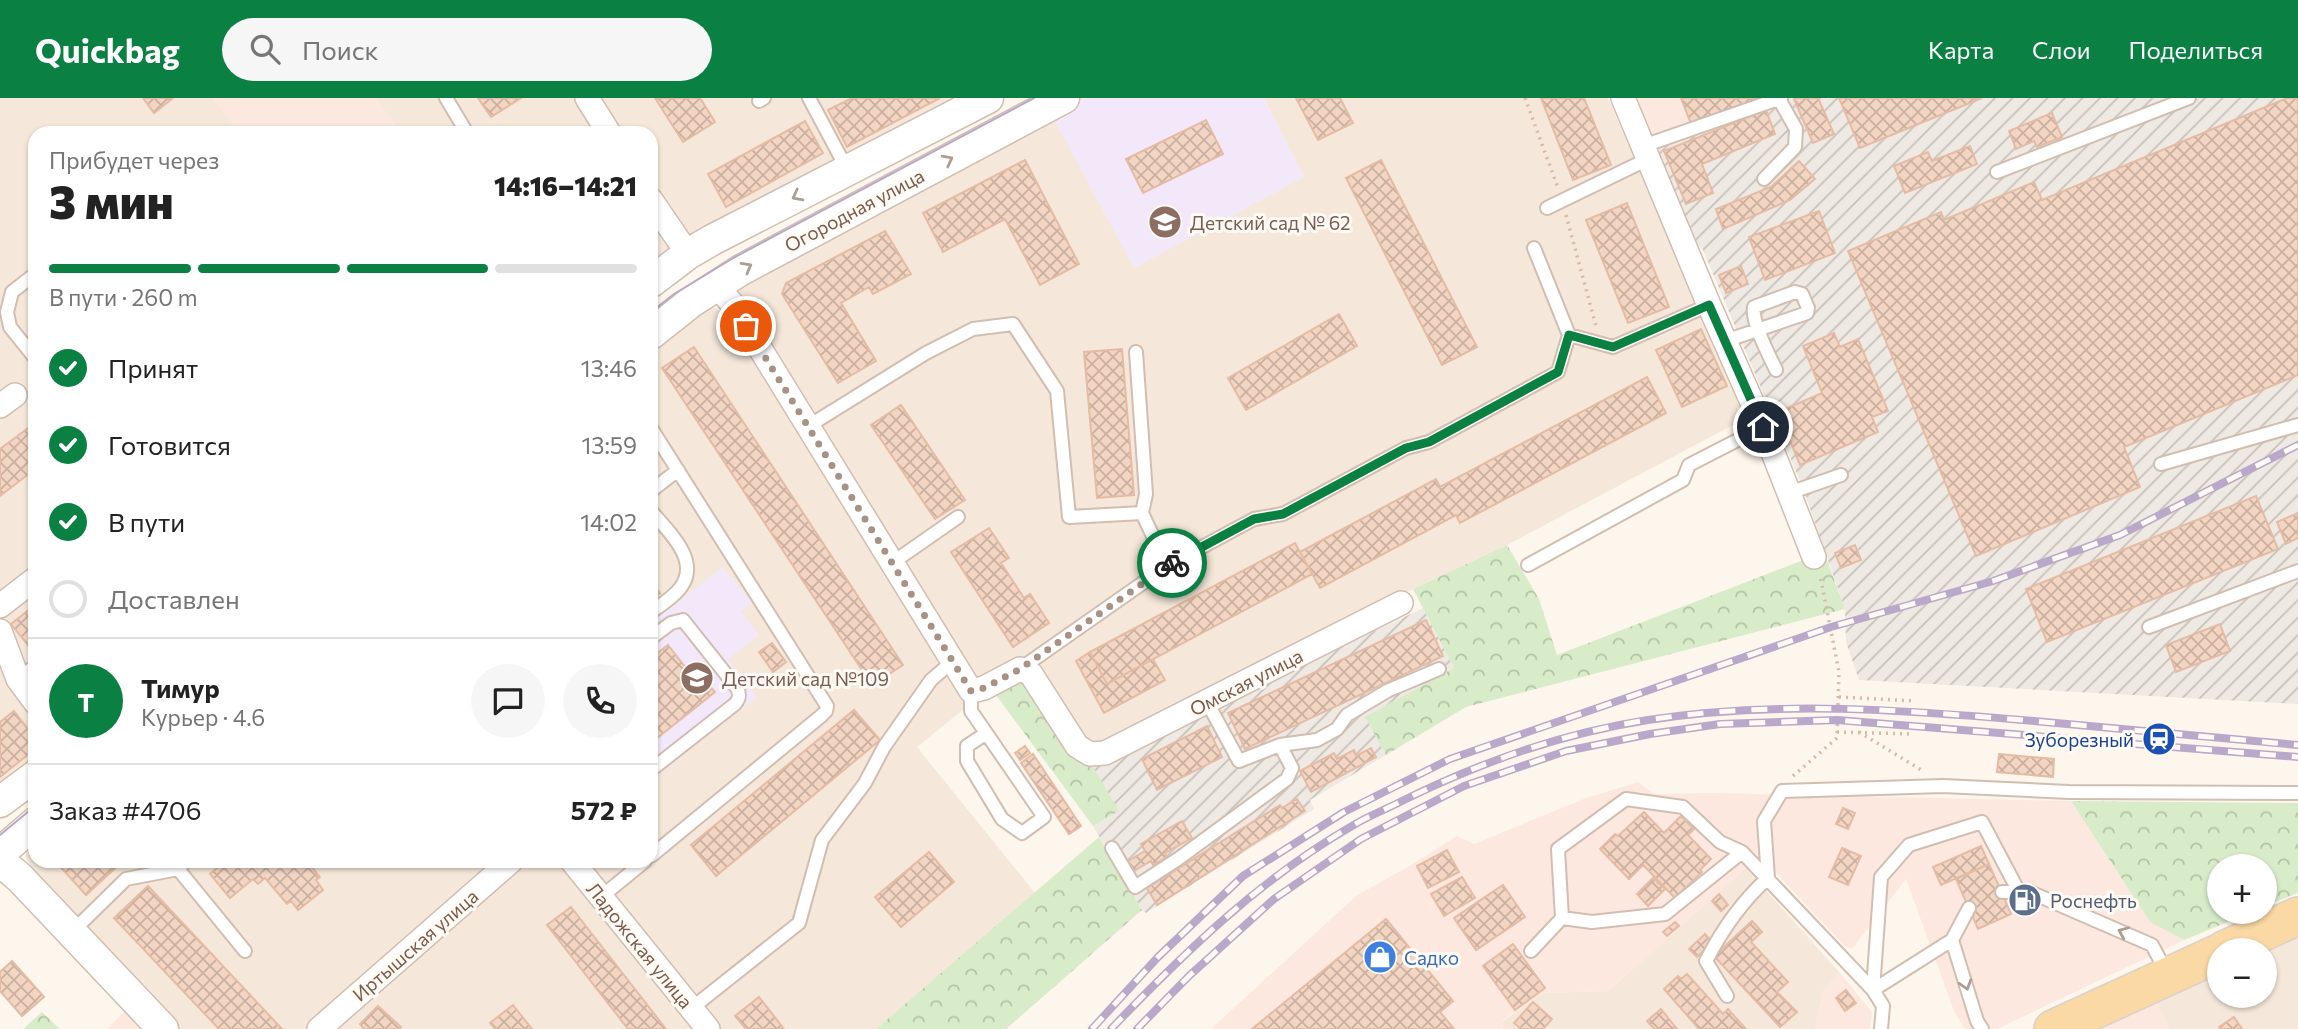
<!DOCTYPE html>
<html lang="ru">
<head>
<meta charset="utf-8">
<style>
  body { margin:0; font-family:Commissioner,sans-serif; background:#f6f6f6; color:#222; height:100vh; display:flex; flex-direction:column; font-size:26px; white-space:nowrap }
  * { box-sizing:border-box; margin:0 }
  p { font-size:23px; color:#767676 }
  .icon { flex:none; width:38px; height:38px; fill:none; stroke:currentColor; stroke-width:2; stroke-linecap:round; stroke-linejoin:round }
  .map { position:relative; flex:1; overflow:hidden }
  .side { position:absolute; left:28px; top:28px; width:630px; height:742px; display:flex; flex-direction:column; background:#fff; border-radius:21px; box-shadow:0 2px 5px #0004 }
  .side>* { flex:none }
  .fabs { position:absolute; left:2207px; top:756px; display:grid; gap:14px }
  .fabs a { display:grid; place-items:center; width:70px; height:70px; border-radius:50%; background:#fff; box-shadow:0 2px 5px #0004; font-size:35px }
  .pin { position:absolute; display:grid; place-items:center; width:60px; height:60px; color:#fff; margin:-30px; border:4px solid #fff; border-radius:50%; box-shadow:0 2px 7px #0007 }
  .courier { position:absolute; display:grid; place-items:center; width:70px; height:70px; margin:-35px; border:5px solid #0b8043; border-radius:50%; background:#fff; color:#222; box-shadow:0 2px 9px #0007 }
  .head em { font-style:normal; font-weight:800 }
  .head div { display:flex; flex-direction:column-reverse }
  .head { display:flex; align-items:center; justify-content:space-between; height:119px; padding:0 21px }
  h1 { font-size:46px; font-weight:800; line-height:52px }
  .bar { display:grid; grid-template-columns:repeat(4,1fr); gap:10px 7px; align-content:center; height:84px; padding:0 21px }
  .bar i { height:9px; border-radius:5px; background:#e0e0e0 }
  .bar .active { background:#0b8043 }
  .bar p { grid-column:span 4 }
  .line { display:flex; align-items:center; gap:18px; padding:0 21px; border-top:2px solid #e0e0e0 }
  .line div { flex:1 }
  .round { display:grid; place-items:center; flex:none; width:74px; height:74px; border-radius:37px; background:#f6f6f6 }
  ol { padding:0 21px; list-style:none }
  li { display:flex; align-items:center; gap:21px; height:77px }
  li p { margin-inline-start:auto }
  li .icon { padding:7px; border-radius:50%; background:#0b8043; color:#fff; stroke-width:4 }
  li:last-child { color:#767676 }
  li i { width:38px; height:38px; border:4px solid #e0e0e0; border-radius:50% }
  header { display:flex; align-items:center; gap:42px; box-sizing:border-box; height:98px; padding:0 35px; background:#0b8043; color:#fff }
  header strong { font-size:33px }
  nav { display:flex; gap:38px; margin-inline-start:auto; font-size:24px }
  .search { width:490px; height:63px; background:#f6f6f6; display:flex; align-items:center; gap:18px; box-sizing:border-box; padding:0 24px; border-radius:38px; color:#767676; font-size:26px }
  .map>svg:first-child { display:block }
</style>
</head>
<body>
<header>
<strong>Quickbag</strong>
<div class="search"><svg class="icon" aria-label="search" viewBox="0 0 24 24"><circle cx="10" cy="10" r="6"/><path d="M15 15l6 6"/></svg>Поиск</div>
<nav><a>Карта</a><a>Слои</a><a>Поделиться</a></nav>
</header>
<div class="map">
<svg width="2298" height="931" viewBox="0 0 2298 931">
  <defs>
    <pattern id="industrial-furrows" width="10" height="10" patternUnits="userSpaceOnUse" patternTransform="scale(1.75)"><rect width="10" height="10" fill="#efe9e4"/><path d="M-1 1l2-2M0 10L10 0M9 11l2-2" fill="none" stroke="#c7c0bb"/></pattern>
    <pattern id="forest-crowns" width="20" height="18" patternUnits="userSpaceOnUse" patternTransform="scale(1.75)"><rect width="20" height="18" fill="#d8ecc9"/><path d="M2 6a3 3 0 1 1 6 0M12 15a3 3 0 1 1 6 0" fill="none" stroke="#b4c2a5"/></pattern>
    <pattern id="building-cross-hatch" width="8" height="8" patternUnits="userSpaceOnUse" patternTransform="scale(1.75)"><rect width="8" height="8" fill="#f3d5c3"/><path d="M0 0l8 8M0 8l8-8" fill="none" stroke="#cab0a1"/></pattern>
  </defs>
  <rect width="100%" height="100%" fill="#fdf6ec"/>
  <path fill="#f5e8da" d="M0,0H576L599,35H35V662L0,690Z
    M597,0H966L687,139L651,86V35H619Z
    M1264,0H1608L1746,320L1507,447L1413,491L1104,648L1090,649L988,582L977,580L744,209L738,197L741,181L1051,16L1304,79Z
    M651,117L669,149L665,156L651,168Z
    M711,209L728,216L969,607L917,649L1035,795L876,931H174L35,775L26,760L27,743L35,737V763H651V248Z
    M1746,770L1840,875L1823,893L1815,931H1503V923L1542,895L1608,893Z
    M2298,839V931H2170L2156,904L2219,875V898H2264L2265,855Z"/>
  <path fill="#fde8e0" d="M212,0H376L402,35H240Z
    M1632,0H1768L1649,44Z
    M1638,684L1654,696L1713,695L2071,703L2150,824L2184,842L1997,931H1965L1954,913L1906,781L1852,851L1845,848L1760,758L1608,893L1542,895L1503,922V931H1211L1356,798L1411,767L1457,738L1474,746L1586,700Z
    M1840,875L1872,914L1870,931H1815L1823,893Z
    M2156,904L2170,931H2101Z
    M126,912L147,931H107Z"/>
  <path fill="url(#industrial-furrows)" d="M1768,0H2298V606L1859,582L1846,544L1845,511L1803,390L1703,152L1688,137L1649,44Z
    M1423,510L1454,570L1366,619L1386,657L1310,702L1314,711L1146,815L1142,812L1093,728L1118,713L1089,662H1104Z"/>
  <path fill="#f3e8fa" d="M1081,0H1264L1304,79L1134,170L1051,16Z
    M723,469L752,505L741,514L759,537L728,561L757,599L651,683V525Z"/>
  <path fill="url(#forest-crowns)" d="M1507,447L1539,501L1557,557L1824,454L1845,511L1466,609L1386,657L1365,619L1454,570L1413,491Z
    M1019,579L1089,662L1119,713L1093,728L993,593Z
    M2071,703L2298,705V795L2265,808L2264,768H2219V814H2252L2184,842L2150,824Z
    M1099,739L1142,812L1006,931H876Z
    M42,914L60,931H23Z"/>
  <path fill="url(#building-cross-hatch)" stroke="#e6bba3" stroke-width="2" d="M143,0H173L154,15Z
    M478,0H521L491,19Z
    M655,0H700L715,24L683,44Z
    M852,0H940L847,49L828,12Z
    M1296,0H1340L1353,25L1318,42Z
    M1541,0H1584L1611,67L1573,82Z
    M1681,0H1759L1691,26Z
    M1797,0H1818L1834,36L1813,45L1794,1Z
    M1839,0H1982L1860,50Z
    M2287,0H2298V277L2124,349L2140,389L1976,458L1848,153L1941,114L1944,122L2034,84L2042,102Z
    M1766,12L1775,36L1702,66L1713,95L1686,106L1664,53Z
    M2052,15L2062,39L2037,49L2034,43L2016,51L2009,33Z
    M1206,22L1223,56L1143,95L1126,61Z
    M805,23L823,55L726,109L708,76Z
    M1970,48L1977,66L1905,95L1894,68L1928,54L1932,63Z
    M1025,62L1079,166L1040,187L1005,121L943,154L923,115Z
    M1381,62L1477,249L1442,267L1346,80Z
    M1799,63L1815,81L1790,102L1723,131L1716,111L1771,89Z
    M1627,105L1669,209L1628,225L1586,122Z
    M1819,113L1835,155L1765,182L1749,139Z
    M885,133L911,176L873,196L869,189L841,205L876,263L838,285L782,196L786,185Z
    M1741,168L1748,186L1726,195L1719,177Z
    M1339,216L1357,248L1246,312L1228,280Z
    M1701,231L1727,288L1682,309L1656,252Z
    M1834,235L1840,249L1858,241L1888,313L1872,319L1878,334L1800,367L1778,314L1822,295L1803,248Z
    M694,249L903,567L872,587L662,270Z
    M1122,251L1134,397L1097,400L1084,254Z
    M1647,279L1666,315L1460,425L1456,417L1320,490L1300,454L1436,381L1440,389Z
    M901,307L965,402L935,421L871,327Z
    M35,325V371L0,398V351Z
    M2256,398L2278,451L2047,544L2026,491Z
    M2298,415V440L2286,446L2277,424Z
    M989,430L1009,460L1001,465L1024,500L1030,496L1049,525L1013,549L951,454Z
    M1295,445L1312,476L1107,586L1090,554Z
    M1855,447L1861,462L1841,470L1835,455Z
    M651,484L660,495L651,502Z
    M35,507V556L11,526Z
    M1426,522L1443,558L1245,651L1228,615Z
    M2220,526L2230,553L2176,574L2166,547Z
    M772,545L786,564L773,574L759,554Z
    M668,547L697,584L702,579L715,594L651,645V560Z
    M1090,554L1107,586L1153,561L1165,582L1104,615L1076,563Z
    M854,612L880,642L716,778L691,747Z
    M14,613L35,640V651L0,679V624Z
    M1207,628L1222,659L1157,692L1142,661Z
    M1025,648L1030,655L1020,662L1015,655Z
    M1371,650L1376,659L1311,694L1300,673L1334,655L1337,661L1354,652L1356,658Z
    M1033,656L1081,728L1069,736L1021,665Z
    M1999,656L2054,661L2053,679L1997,674Z
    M1297,701L1305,713L1157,807L1147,790L1280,707L1282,710Z
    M1843,710L1855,715L1848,731L1836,726Z
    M1644,714L1664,735L1681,718L1694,731L1688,737L1711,761L1700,772L1702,774L1675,800L1643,767L1629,781L1600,751L1615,736L1618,738Z
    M1182,723L1192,740L1165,755L1167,759L1153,767L1151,763L1134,773L1128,763L1145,753L1141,746Z
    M1981,748L1989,766L1941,787L1933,769Z
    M1842,750L1861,758L1848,787L1829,779Z
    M1447,752L1459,774L1428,790L1417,768Z
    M929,754L954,784L901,829L875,799Z
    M55,763H123L86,797Z
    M217,763H307L320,779L316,782L323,792L298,812L291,803L287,806L265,780L258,786L253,781L230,800L210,776L218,769L215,765Z
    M1989,766L2011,816L1978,831L1956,781Z
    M1462,779L1475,800L1444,818L1431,796Z
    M1653,780L1665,791L1648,808L1637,796Z
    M1503,787L1525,819L1476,852L1454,820Z
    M148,788L282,931H219L114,820Z
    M1719,796L1728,807L1721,813L1712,803Z
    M571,809L666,931H628L547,827Z
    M1386,821L1453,903L1440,914L1454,931H1252Z
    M1752,823L1762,834L1751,844L1788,884L1777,894L1797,914L1780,929L1714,858Z
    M1675,824L1679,828L1667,838L1663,834Z
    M1705,836L1713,845L1697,859L1689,851Z
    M1513,846L1545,890L1515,912L1483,868Z
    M12,863L44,899L22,918L0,893V874Z
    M1687,876L1723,916L1728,911L1746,931H1699L1664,891L1678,878L1681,881Z
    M1846,892L1856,905L1845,913L1836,900Z
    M759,899L784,931H746L735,918Z
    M1533,904L1552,921L1543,931H1521L1514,925Z
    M513,907L532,931H495L490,925Z
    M378,908L401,929L399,931H364L360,926Z
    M1661,911L1677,931H1654L1647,923Z
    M2234,919L2242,931H2221L2219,929Z"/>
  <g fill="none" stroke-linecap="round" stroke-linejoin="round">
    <defs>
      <path id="service" d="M446,0L467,35
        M809,0L847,71
        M759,3L764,0
        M1643,48L1781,0
        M1997,74L2189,0
        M1764,81L1795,49L1796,31L1779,1
        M1547,110L1648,61
        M35,176L12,194L7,214L10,229L35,260
        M1569,237L1613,249L1709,207
        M1725,243L1807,215L1808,210L1802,196L1795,194L1754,209C1751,224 1769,257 1776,272
        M1136,254L1146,396L1142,415L1167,468
        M807,329L926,255L973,231L1013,226L1057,293L1069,419L1142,415
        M651,330L827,608L826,613L821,618L651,758
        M2161,366L2298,327
        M651,393L678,372
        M1789,395L1841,377
        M651,413C667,432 701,462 681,489C674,499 661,507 651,514
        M892,465L958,419
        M1528,467L1683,382L1689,367L1763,329
        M2149,529L2298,473
        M651,540L671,525L683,522L737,590C740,596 740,600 735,606L651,672
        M1020,571L1167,468L1254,421L1283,416L1406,350L1429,344L1558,274L1569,237L1534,150
        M18,581L35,568
        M971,593V613L1044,719L1022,735L1002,721L967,663V648L985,636
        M1280,647L1317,642L1337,631L1347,617L1387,593L1439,571
        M1112,750L1135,789L1178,761L1287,681L1292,670L1280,647L1239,663L1207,604
        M178,771L245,853
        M2002,794H2030L2152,847L2167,875
        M601,799L645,763
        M1562,820L1592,824L1665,816L1742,754
        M72,834L126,781L178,771L186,763
        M1952,842L1977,923L1982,931
        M1531,853L1562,820L1558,751L1626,701L1683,709L1720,744L1742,754L1873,892L1883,908L1881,931
        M1873,892L1881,779L1909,747L1982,724L2019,794
        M1873,892L1952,842L1969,810
        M1727,898L1706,863C1722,832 1742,803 1768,780L1764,723L1782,693L1943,688L2069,694L2298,695
        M692,910L799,825L822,742L865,685L884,649L931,582L952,564"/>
      <path id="minor" d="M587,0L609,35
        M1623,0L1709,207L1763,329L1814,459
        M651,102L688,156
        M716,187L734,208L971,593L984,590L1020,571L1031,576L1077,648L1090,656L1105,655L1401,505
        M0,308L15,297
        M0,508L35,481
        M0,533L18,581L35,604
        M572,763L708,931
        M319,931L511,763"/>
      <path id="tertiary" d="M651,184L688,156L712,142L988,0
        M651,236L690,205L741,172L1064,0
        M0,704L35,678
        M0,755L35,725
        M0,763L20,780L163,931"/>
      <path id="primary" d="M2224,852L2298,818
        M2053,931L2219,855"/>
    </defs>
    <use href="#service" stroke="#d1beb0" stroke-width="16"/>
    <use href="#minor" stroke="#d1beb0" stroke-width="26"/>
    <use href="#tertiary" stroke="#d1beb0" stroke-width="33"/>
    <use href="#primary" stroke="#dad1cd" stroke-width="40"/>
    <path stroke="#d9b8a5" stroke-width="3.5" stroke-dasharray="2 5" stroke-linecap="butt" d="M1525,0L1558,90
      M1566,117L1596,228
      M1839,599L1914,603
      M1837,634L1912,636
      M1859,634L1923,673
      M1793,678L1837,640L1839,574L1820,477"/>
    <use href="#service" stroke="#fff" stroke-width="12"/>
    <use href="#minor" stroke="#fff" stroke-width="23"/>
    <use href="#tertiary" stroke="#fff" stroke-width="30"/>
    <use href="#primary" stroke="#fbd9a5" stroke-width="37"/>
    <path stroke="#b9a8c9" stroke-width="2" d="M651,214L674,196L735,159L1034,0
      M0,737L35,708"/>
    <defs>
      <path id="rail" d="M1092,931L1158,859L1243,778L1344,714L1450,661L1831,529L1993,483L2120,437L2298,347
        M1111,931C1184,855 1260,781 1352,728C1368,718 1387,711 1404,702C1481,664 1563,635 1648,622C1776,602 1906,612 2034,623C2122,631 2210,639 2298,647
        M1137,931L1189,878L1274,801L1361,741L1464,688L1566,653L1650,636L1720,626L1837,622L2298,659"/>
    </defs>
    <use href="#rail" stroke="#b9a8c9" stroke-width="8"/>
    <use href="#rail" stroke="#fffaf3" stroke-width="5" stroke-dasharray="16" stroke-linecap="butt"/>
  </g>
  <defs><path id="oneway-chevron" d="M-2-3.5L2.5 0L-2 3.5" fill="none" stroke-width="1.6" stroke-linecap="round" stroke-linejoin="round" transform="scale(1.75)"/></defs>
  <g stroke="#af9d94">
    <use href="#oneway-chevron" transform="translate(948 62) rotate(-28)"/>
    <use href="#oneway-chevron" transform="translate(797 98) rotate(152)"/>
    <use href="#oneway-chevron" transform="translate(747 169) rotate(-29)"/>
    <use href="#oneway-chevron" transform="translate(2123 834) rotate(-157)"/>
    <use href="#oneway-chevron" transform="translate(1966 887) rotate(73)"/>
  </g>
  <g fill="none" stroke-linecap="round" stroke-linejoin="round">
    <path stroke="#a89285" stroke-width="7" stroke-dasharray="0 12.6" d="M746,228L971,593L984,590L1020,571L1172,465"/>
    <path stroke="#0b8043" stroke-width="9" d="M1172,465L1254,421L1283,416L1406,350L1429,344L1558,274L1569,237L1613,249L1709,207L1763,329"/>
  </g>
  <defs>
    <symbol id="school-disc" viewBox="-11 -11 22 22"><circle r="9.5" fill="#8d6e63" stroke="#fffaf3"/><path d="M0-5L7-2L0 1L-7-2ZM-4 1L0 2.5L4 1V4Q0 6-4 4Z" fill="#fff"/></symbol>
    <symbol id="station-disc" viewBox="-11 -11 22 22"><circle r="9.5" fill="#1a4fb4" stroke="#fffaf3"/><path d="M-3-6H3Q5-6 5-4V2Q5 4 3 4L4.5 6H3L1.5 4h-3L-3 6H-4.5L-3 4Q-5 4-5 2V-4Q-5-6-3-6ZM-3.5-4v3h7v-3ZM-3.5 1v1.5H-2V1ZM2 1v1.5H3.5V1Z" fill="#fff"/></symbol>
    <symbol id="fuel-disc" viewBox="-11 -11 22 22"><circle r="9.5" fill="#5c6f8a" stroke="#fffaf3"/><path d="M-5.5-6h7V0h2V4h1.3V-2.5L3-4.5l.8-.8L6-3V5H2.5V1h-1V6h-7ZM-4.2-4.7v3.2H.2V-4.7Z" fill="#fff"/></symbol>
    <symbol id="shop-disc" viewBox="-11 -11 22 22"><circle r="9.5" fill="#3f7fe0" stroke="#fffaf3"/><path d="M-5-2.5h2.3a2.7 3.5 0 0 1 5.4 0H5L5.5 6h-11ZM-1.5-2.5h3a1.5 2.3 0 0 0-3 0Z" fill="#fff"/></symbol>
  </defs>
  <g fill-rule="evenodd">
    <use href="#school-disc" x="1146" y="105" width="38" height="38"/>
    <use href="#school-disc" x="678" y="561" width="38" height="38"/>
    <use href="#station-disc" x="2140" y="622" width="38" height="38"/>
    <use href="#fuel-disc" x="2006" y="783" width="38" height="38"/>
    <use href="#shop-disc" x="1361" y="840" width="38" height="38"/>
  </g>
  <g text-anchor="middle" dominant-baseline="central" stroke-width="6" stroke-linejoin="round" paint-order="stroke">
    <g font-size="19" fill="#7a5c4d" stroke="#fffaf3">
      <text transform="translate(854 112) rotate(-28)">Огородная улица</text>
      <text transform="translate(1246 584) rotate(-27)">Омская улица</text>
      <text transform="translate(415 847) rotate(-41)">Иртышская улица</text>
      <text transform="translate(640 847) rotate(51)">Ладожская улица</text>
    </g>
    <g font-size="19" fill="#785e54" stroke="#fffaf3" text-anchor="start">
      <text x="1190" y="124">Детский сад № 62</text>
      <text x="722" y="580">Детский сад №109</text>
    </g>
    <g font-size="19" fill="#164399" stroke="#fffaf3" text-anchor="end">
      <text x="2134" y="641">Зуборезный</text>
    </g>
    <g font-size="19" fill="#4e5e75" stroke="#fffaf3" text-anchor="start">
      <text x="2050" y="802">Роснефть</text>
    </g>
    <g font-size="19" fill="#366cbe" stroke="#fffaf3" text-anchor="start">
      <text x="1404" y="859">Садко</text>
    </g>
  </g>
</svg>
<div class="fabs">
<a>+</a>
<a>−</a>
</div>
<div class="pin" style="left:746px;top:228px;background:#ea580c"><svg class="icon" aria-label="bag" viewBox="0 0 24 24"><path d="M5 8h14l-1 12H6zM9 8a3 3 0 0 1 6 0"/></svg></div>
<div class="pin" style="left:1763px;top:329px;background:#1f2937"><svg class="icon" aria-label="home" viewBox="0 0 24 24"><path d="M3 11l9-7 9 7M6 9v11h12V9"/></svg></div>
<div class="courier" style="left:1172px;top:465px"><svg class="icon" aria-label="bike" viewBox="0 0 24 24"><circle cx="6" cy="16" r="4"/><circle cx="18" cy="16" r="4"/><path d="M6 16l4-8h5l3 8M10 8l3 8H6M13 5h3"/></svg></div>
<section class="side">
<div class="head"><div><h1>3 мин</h1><p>Прибудет через</p></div><em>14:16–14:21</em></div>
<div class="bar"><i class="active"></i><i class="active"></i><i class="active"></i><i></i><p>В пути · 260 m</p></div>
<ol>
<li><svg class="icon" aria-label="check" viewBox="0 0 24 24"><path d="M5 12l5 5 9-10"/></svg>Принят<p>13:46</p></li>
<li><svg class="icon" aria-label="check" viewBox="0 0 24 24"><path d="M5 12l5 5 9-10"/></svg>Готовится<p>13:59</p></li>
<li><svg class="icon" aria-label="check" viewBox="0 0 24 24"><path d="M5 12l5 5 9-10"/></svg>В пути<p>14:02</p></li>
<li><i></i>Доставлен</li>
</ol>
<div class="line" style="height:126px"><b class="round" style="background:#0b8043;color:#fff">Т</b><div><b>Тимур</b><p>Курьер · 4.6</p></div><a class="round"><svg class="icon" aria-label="chat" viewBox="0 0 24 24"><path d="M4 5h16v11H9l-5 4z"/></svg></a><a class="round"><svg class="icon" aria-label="phone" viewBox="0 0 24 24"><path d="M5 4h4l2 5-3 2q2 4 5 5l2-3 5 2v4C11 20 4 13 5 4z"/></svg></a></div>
<div class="line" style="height:91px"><div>Заказ #4706</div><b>572 ₽</b></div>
</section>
</div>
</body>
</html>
